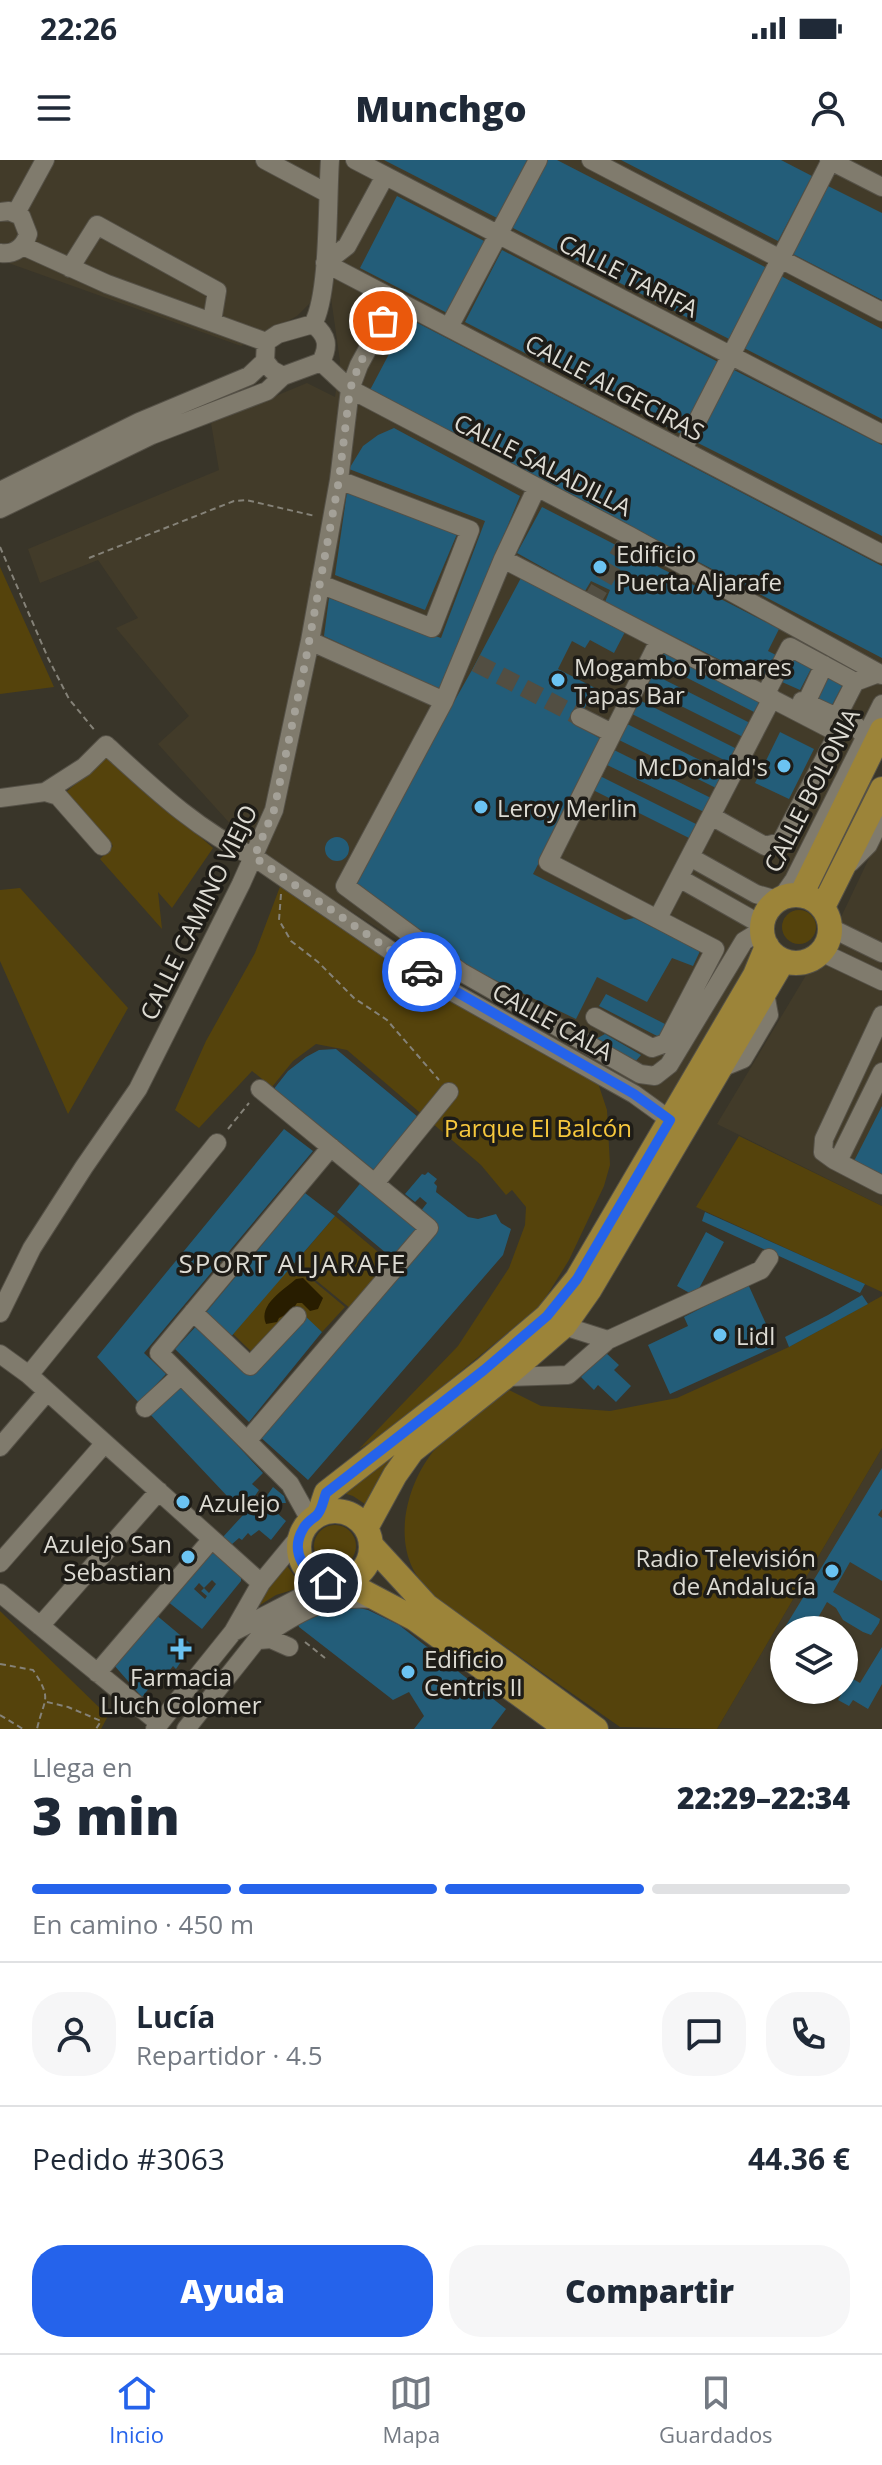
<!DOCTYPE html>
<html lang="es">
<head>
<meta charset="utf-8">
<style>
  body { margin:0; font-family:"Open Sans",sans-serif; background:#f6f6f7; color:#1f2937; height:100vh; display:flex; flex-direction:column; font-size:30px; white-space:nowrap }
  * { box-sizing:border-box; margin:0 }
  p { font-size:26px; color:#747a83 }
  .icon { flex:none; width:44px; height:44px; fill:none; stroke:currentColor; stroke-width:2; stroke-linecap:round; stroke-linejoin:round }
  .map { position:relative; height:1569px; overflow:hidden }
  .details { display:flex; flex-direction:column; background:#fff; flex:1 }
  .details>* { flex:none }
  .buttons { position:absolute; left:770px; top:1456px; display:grid; gap:16px }
  .buttons a { display:grid; place-items:center; width:88px; height:88px; border-radius:50%; background:#fff; box-shadow:0 2px 6px #0004; font-size:40px }
  .pin { position:absolute; display:grid; place-items:center; width:68px; height:68px; color:#fff; margin:-34px; border:4px solid #fff; border-radius:50%; box-shadow:0 2px 8px #0007 }
  .courier { position:absolute; display:grid; place-items:center; width:80px; height:80px; margin:-40px; border:6px solid #2563eb; border-radius:50%; background:#fff; color:#222; box-shadow:0 2px 10px #0007 }
  .summary em { font-style:normal; font-weight:800 }
  .summary div { display:flex; flex-direction:column-reverse }
  .summary { display:flex; align-items:center; justify-content:space-between; height:136px; padding:0 32px }
  h1 { font-size:52px; font-weight:800; line-height:60px }
  .bar { display:grid; grid-template-columns:repeat(4,1fr); gap:12px 8px; align-content:center; height:96px; padding:0 32px }
  .bar i { height:10px; border-radius:6px; background:#e0e1e3 }
  .bar .active { background:#2563eb }
  .bar p { grid-column:span 4 }
  .line { display:flex; align-items:center; gap:20px; padding:0 32px; border-top:2px solid #e0e1e3 }
  .line div { flex:1 }
  .round { display:grid; place-items:center; flex:none; width:84px; height:84px; border-radius:32px; background:#f6f6f7 }
  .button { display:flex; gap:16px; margin-top:auto; padding:16px 32px }
  .button a { flex:1; height:92px; border-radius:32px; background:#2563eb; color:#fff; font-size:32px; font-weight:800; line-height:92px; text-align:center }
  .button a+a { background:#f6f6f7; color:#1f2937 }
  .status { display:flex; justify-content:space-between; align-items:center; height:56px; padding:0 40px; background:#fff; direction:ltr }
  .status svg { height:22px; fill:currentColor }
  header { display:flex; justify-content:space-between; align-items:center; height:104px; padding:0 32px; background:#fff; font-size:36px; font-weight:800 }
  .dock { display:flex; justify-content:space-around; align-items:center; height:112px; border-top:2px solid #e0e1e3; background:#fff; font-size:22px; color:#747a83 }
  .dock a { display:grid; justify-items:center; gap:4px }
  .dock .active { color:#2563eb }
  .map>svg:first-child { display:block }
</style>
</head>
<body>
<div class="status"><b>22:26</b><svg viewBox="0 0 49 12"><path d="M0 12V9h3v3zM5 12V6h3v6zM10 12V3h3v9zM15 12V0h3v12zM26 1h20v11H26zM47 4h2v5h-2z"/></svg></div>
<header><svg class="icon" aria-label="menu" viewBox="0 0 24 24"><path d="M4 6h16M4 12h16M4 18h16"/></svg>Munchgo<svg class="icon" aria-label="person" viewBox="0 0 24 24"><circle cx="12" cy="8" r="4"/><path d="M4 21q1-7 8-7t8 7"/></svg></header>
<div class="map">
<svg width="882" height="1569" viewBox="0 0 882 1569">
  <rect width="100%" height="100%" fill="#393529"/>
  <path fill="#423b29" fill-rule="evenodd" d="M0,0H882V554L809,706L668,946L628,924L304,722L244,679L158,584L189,556L116,468L138,458L98,400L40,423L28,389L219,310L211,263L307,223L335,237L340,201L329,124L297,156L241,186L0,100Z
    M882,671V1046L717,964L842,755Z
    M882,1288V1569H717ZM784,1470H844V1530H784Z"/>
  <path fill="#55430c" d="M0,407L54,527L0,534Z
    M108,596L213,688L172,748L158,732L162,769L100,699L113,686L65,633Z
    M281,724L598,923L607,950L610,1005L604,1026L569,1100L541,1145L385,1274L359,1289L458,1186L509,1108L525,1065L526,1047L512,1030L506,1035L481,1005L347,890L316,884L293,901L272,927L252,911L199,968L175,950L206,881L255,793Z
    M20,728L128,848L68,954L0,801V730Z
    M782 767a17 17 0 1 1 34 0a17 17 0 1 1-34 0Z
    M739,976L882,1046V1132L696,1047Z
    M335,1056L389,1101L351,1149L295,1103Z
    M292,1103L345,1147L322,1172L295,1148L255,1195L233,1174Z
    M882,1136V1288L717,1569L620,1567L436,1438C429,1429 418,1420 413,1409C395,1373 408,1324 432,1293C446,1275 490,1246 509,1230L541,1246L610,1251L677,1238L789,1187Z
    M404,1285L382,1313L368,1346L353,1336L340,1332Z
    M314 1386a21 21 0 1 1 42 0a21 21 0 1 1-42 0Z
    M285,1403L302,1427L276,1435L249,1452Z
    M0,1451L108,1556L101,1569H0Z"/>
  <path fill="#281d00" d="M303,1118L323,1138L318,1149L310,1151L302,1143H297L291,1152L279,1158L277,1162L266,1164C258,1144 284,1130 296,1119Z"/>
  <path fill="#235d79" fill-rule="evenodd" d="M384,0H530L499,59Z
    M546,0H557L767,108L731,180L511,67Z
    M621,0H781L812,16L778,81Z
    M826,25L882,53V140L791,93Z
    M397,36L488,83L451,155L360,108Z
    M502,90L720,203L683,275L465,162Z
    M781,116L882,169V259L744,188Z
    M408,158L882,406V498L370,230Z
    M734,210L882,285V376L696,282Z
    M394,268L520,336L440,530L324,476L329,438L441,478L485,361L349,309L363,286L378,275Z
    M347,332L457,374L425,450L335,415Z
    M542,347L779,469L768,491L776,495L766,516L757,511L754,517L605,442L610,430L591,421L585,431L517,393Z
    M522,416L626,470L614,493L590,480L585,488L572,481L558,509L595,528L576,565L603,580L533,714L625,760L634,758L700,791L693,806L672,798L647,842L597,817L576,859L466,806L352,722L472,510Z
    M662,486L762,537L754,552L654,501Z
    M795,496L813,505L800,530L782,522Z
    M836,501L851,509L831,547L816,539Z
    M649,512L750,563L743,577L641,526Z
    M635,538L737,589L730,603L628,552Z
    M623,562L724,612L716,628L615,578Z
    M780,572L814,589L789,639L755,623Z
    M610,588L711,638L704,652L603,603Z
    M596,614L698,665L691,679L589,628Z
    M325 689a12 12 0 1 1 24 0a12 12 0 1 1-24 0Z
    M606,834L665,864L659,877L599,846Z
    M605,874L641,895L634,903L594,880Z
    M336,889L418,957L374,1010L273,930L288,911L306,897L319,890Z
    M882,946V1020L852,1005Z
    M284,969L313,991L144,1193L166,1214L139,1243L97,1197Z
    M428,1012L437,1019L434,1023L437,1026L436,1032L468,1057L478,1059L496,1054L501,1063L511,1069L503,1095L308,1320L258,1275L435,1065L420,1052L427,1043L420,1037L415,1042L405,1034L422,1014L425,1015Z
    M363,1020L385,1038L416,1070L392,1098L337,1052Z
    M305,1033L335,1056L229,1179L203,1156Z
    M705,1052L865,1124L860,1133L702,1061Z
    M706,1072L724,1082L695,1136L677,1126Z
    M748,1124L776,1186L670,1234L648,1185L688,1166L684,1157Z
    M862,1135L868,1144L789,1187L785,1177L828,1155Z
    M302,1153L322,1172L249,1262L175,1189L200,1162L249,1215Z
    M605,1192L619,1205L614,1210L631,1226L616,1242L598,1225L594,1230L581,1217Z
    M180,1223L263,1313L252,1324L259,1330L252,1340L253,1347H259L273,1327L284,1336L286,1343H282L276,1352L286,1361L271,1380L259,1370L251,1376L248,1373L242,1380L239,1378L231,1385L222,1378L244,1354L148,1252Z
    M882,1308V1349L878,1355L882,1358V1421L850,1402L833,1432L880,1459L879,1463L871,1475L863,1472L843,1460L836,1448L827,1442L811,1470H784V1499L774,1492L782,1479L779,1477Z
    M212,1388L241,1417V1421L202,1469L167,1441ZM212,1420L216,1424L209,1433L204,1428ZM199,1423L204,1428L201,1431L207,1436L205,1439L194,1429Z
    M346,1445L368,1450L399,1465L506,1549L491,1569H414L424,1556L409,1532L393,1540L299,1467L298,1464L312,1455Z
    M155,1454L192,1485L176,1509L173,1506L159,1524L155,1521L142,1537L113,1504Z
    M882,1487V1524L868,1549L853,1540L849,1546L838,1540L842,1533L836,1530H844V1514L860,1523Z"/>
  <g fill="none" stroke-linecap="round" stroke-linejoin="round">
    <path stroke="#524e42" stroke-width="18" stroke-dasharray="18 9" stroke-linecap="butt" d="M590,444L630,376
      M476,503L580,557"/>
    <defs>
      <path id="minor" d="M265,0L327,33
        M355,0L882,274
        M591,0L882,152
        M829,0L882,27
        M0,52L9,51L21,56L28,74C24,88 14,95 0,93
        M16,53L45,0
        M23,86L107,124L266,182
        M325,103L882,394
        M325,103L347,86L385,16
        M70,108L97,65L217,131L212,161
        M395,139L359,205L350,229L630,376L882,515
        M313,164C328,176 329,186 321,202L283,216L272,210L265,201L266,182L278,174Z
        M313,164C330,134 327,39 330,0
        M449,167L538,0
        M683,289L831,0
        M0,331L139,262L249,216L265,201
        M0,349L152,275L267,231L283,216
        M503,399L838,573L781,682L765,686L711,656
        M320,424L432,468L470,370L339,320
        M310,481L444,541L503,399L537,327
        M765,535L790,487L855,522L879,513
        M444,541L345,726L461,812L640,914L655,916L669,905L744,781L762,770
        M802,541L856,566L865,577
        M806,543L824,505
        M580,557L612,573
        M837,557L855,522
        M45,632L58,636L102,686
        M0,638L45,632L84,607L106,585C152,627 198,671 254,697L442,826L634,934L670,960
        M690,697L756,734L777,740
        M850,703L868,685L882,657
        M679,718L762,765
        M782,737L794,720L882,544
        M658,758L772,538
        M831,768L882,793
        M821,792L882,821
        M882,855L824,979L823,992L834,1000L840,997L882,912
        M595,857L652,888L666,883L715,789L548,702L659,481
        M721,908L743,899L769,855L765,833
        M834,1000L882,1025
        M375,1023L449,932
        M193,1152L250,1206L297,1156
        M0,1153L32,1088L84,1007L138,929L241,724L274,650L310,481L339,320L350,229L321,202
        M608,1180L761,1110L769,1098
        M0,1194L29,1215L261,1423
        M29,1215L217,983
        M505,1217L568,1215L608,1180L564,1166
        M145,1248L181,1215
        M247,1281L429,1068L260,929
        M0,1287L47,1232
        M310,1360L290,1324L159,1193L331,987
        M0,1403L105,1283
        M0,1433L159,1563
        M40,1466L159,1331
        M233,1472L328,1423
        M268,1473C305,1448 328,1436 374,1439
        M259,1480L271,1479L289,1487
        M97,1513L212,1379
        M155,1569L233,1472L261,1423L299,1377
        M186,1569L283,1447"/>
      <path id="major" d="M762 769a34 34 0 1 1 68 0a34 34 0 1 1-68 0Z
        M801,735L882,570
        M823,747L882,629
        M299 1387a36 36 0 1 1 72 0a36 36 0 1 1-72 0Z
        M319,1354L326,1333L484,1210L547,1156L577,1119L755,815L767,786
        M366,1368L395,1315L412,1291L505,1217L564,1166L590,1129L783,801
        M372,1386L427,1446L596,1569
        M345,1422L415,1459L567,1569"/>
    </defs>
    <use href="#minor" stroke="#555147" stroke-width="20"/>
    <use href="#major" stroke="#555147" stroke-width="26"/>
    <path stroke="#858278" stroke-width="2" stroke-dasharray="6 4" stroke-linecap="butt" d="M0,387L48,498L69,539L96,572
      M89,398L234,341L246,340L315,356
      M281,734L279,760L291,781L318,802L354,838L387,860L439,920
      M228,969L249,943
      M305,1482L325,1498
      M0,1504L33,1510C53,1540 44,1538 37,1569
      M47,1542L68,1547L101,1561L96,1569
      M0,1555L23,1569"/>
    <use href="#minor" stroke="#807b6d" stroke-width="18"/>
    <use href="#major" stroke="#9c8439" stroke-width="24"/>
  </g>
  <g fill="none" stroke-linecap="round" stroke-linejoin="round">
    <path stroke="#a4a198" stroke-width="8" stroke-dasharray="0 14.4" d="M383,161L359,205L350,229L339,320L304,509L274,650L254,697L422,812"/>
    <path stroke="#2563eb" stroke-width="10" d="M328,1423C306,1416 289,1393 303,1369C306,1363 311,1360 316,1356C322,1351 323,1341 326,1333L484,1210L547,1156L577,1119L670,960L634,934L422,812"/>
  </g>
  <g fill="#6bc3f2" stroke="#1e1c17" stroke-width="3">
    <circle cx="600" cy="407" r="8"/>
    <circle cx="558" cy="520" r="8"/>
    <circle cx="784" cy="606" r="8"/>
    <circle cx="481" cy="647" r="8"/>
    <circle cx="720" cy="1175" r="8"/>
    <circle cx="183" cy="1342" r="8"/>
    <circle cx="188" cy="1397" r="8"/>
    <circle cx="832" cy="1411" r="8"/>
    <path d="M177 1477h8v8h8v8h-8v8h-8v-8h-8v-8h8z"/>
    <circle cx="408" cy="1512" r="8"/>
  </g>
  <g text-anchor="middle" dominant-baseline="central" stroke-width="7" stroke-linejoin="round" paint-order="stroke">
    <g font-size="24" fill="#dddbd3" stroke="#1e1c17">
      <text transform="translate(629 115) rotate(27)">CALLE TARIFA</text>
      <text transform="translate(615 227) rotate(28)">CALLE ALGECIRAS</text>
      <text transform="translate(543 304) rotate(27)">CALLE SALADILLA</text>
      <text transform="translate(811 630) rotate(-63)">CALLE BOLONIA</text>
      <text transform="translate(198 752) rotate(-64)">CALLE CAMINO VIEJO</text>
      <text transform="translate(553 861) rotate(29)">CALLE CALA</text>
    </g>
    <g font-size="24" fill="#dddbd3" stroke="#1e1c17" text-anchor="start">
      <text x="616" y="393">Edificio<tspan x="616" dy="28">Puerta Aljarafe</tspan></text>
      <text x="574" y="506">Mogambo Tomares<tspan x="574" dy="28">Tapas Bar</tspan></text>
      <text x="768" y="606" text-anchor="end">McDonald's</text>
      <text x="497" y="647">Leroy Merlin</text>
      <text x="736" y="1175">Lidl</text>
      <text x="199" y="1342">Azulejo</text>
      <text x="172" y="1383" text-anchor="end">Azulejo San<tspan x="172" dy="28">Sebastian</tspan></text>
      <text x="816" y="1397" text-anchor="end">Radio Televisión<tspan x="816" dy="28">de Andalucía</tspan></text>
      <text x="424" y="1498">Edificio<tspan x="424" dy="28">Centris II</tspan></text>
      <text x="181" y="1516" text-anchor="middle">Farmacia<tspan x="181" dy="28">Lluch Colomer</tspan></text>
    </g>
    <g font-size="24" fill="#f7c83d" stroke="#1e1c17">
      <text x="538" y="967">Parque El Balcón</text>
    </g>
    <g font-size="26" letter-spacing="2" fill="#dddbd3" stroke="#1e1c17">
      <text x="293" y="1103">SPORT ALJARAFE</text>
    </g>
  </g>
</svg>
<div class="buttons">
<a><svg class="icon" aria-label="layers" viewBox="0 0 24 24"><path d="M12 4l9 5-9 5-9-5zM3 14l9 5 9-5"/></svg></a>
</div>
<div class="pin" style="left:383px;top:161px;background:#ea580c"><svg class="icon" aria-label="bag" viewBox="0 0 24 24"><path d="M5 8h14l-1 12H6zM9 8a3 3 0 0 1 6 0"/></svg></div>
<div class="pin" style="left:328px;top:1423px;background:#1f2937"><svg class="icon" aria-label="home" viewBox="0 0 24 24"><path d="M3 11l9-7 9 7M6 9v11h12V9"/></svg></div>
<div class="courier" style="left:422px;top:812px"><svg class="icon" aria-label="car" viewBox="0 0 24 24"><path d="M5 17H2v-5l4-1 3-4h7l3 4 3 1v5h-3M9 17h6M6 11h13"/><circle cx="7" cy="17" r="2"/><circle cx="17" cy="17" r="2"/></svg></div>
</div>
<section class="details">
<div class="summary"><div><h1>3 min</h1><p>Llega en</p></div><em>22:29–22:34</em></div>
<div class="bar"><i class="active"></i><i class="active"></i><i class="active"></i><i></i><p>En camino · 450 m</p></div>
<div class="line" style="height:144px"><a class="round"><svg class="icon" aria-label="person" viewBox="0 0 24 24"><circle cx="12" cy="8" r="4"/><path d="M4 21q1-7 8-7t8 7"/></svg></a><div><b>Lucía</b><p>Repartidor · 4.5</p></div><a class="round"><svg class="icon" aria-label="chat" viewBox="0 0 24 24"><path d="M4 5h16v11H9l-5 4z"/></svg></a><a class="round"><svg class="icon" aria-label="phone" viewBox="0 0 24 24"><path d="M5 4h4l2 5-3 2q2 4 5 5l2-3 5 2v4C11 20 4 13 5 4z"/></svg></a></div>
<div class="line" style="height:104px"><div>Pedido #3063</div><b>44.36 €</b></div>
<div class="button"><a>Ayuda</a><a>Compartir</a></div>
</section>
<nav class="dock">
<a class="active"><svg class="icon" aria-label="home" viewBox="0 0 24 24"><path d="M3 11l9-7 9 7M6 9v11h12V9"/></svg>Inicio</a>
<a><svg class="icon" aria-label="map" viewBox="0 0 24 24"><path d="M3 6l6-2 6 2 6-2v14l-6 2-6-2-6 2zM9 4v14M15 6v14"/></svg>Mapa</a>
<a><svg class="icon" aria-label="saved" viewBox="0 0 24 24"><path d="M7 4h10v16l-5-4-5 4z"/></svg>Guardados</a>
</nav>
</body>
</html>
